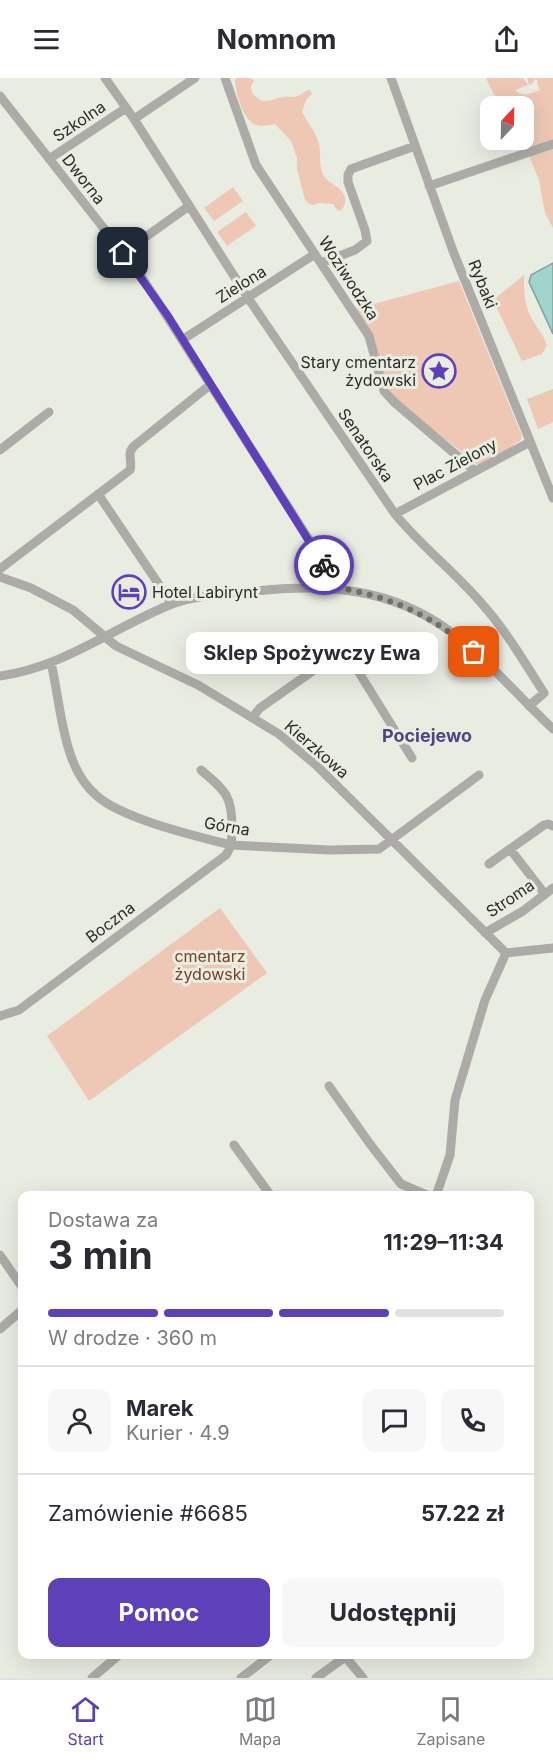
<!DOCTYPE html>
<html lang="pl">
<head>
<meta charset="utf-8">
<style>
  body { margin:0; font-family:Inter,sans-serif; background:#f7f7f7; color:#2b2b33; height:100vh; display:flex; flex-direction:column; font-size:22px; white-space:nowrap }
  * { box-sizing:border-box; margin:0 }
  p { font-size:20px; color:#7c7c81 }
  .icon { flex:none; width:33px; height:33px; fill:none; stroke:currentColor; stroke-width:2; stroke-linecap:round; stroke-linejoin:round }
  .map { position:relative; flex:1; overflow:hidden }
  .drawer { position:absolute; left:18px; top:1113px; width:516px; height:468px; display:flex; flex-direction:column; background:#fff; border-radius:12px; box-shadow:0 6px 24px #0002 }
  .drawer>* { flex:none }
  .needle { width:39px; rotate:22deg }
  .fabs { position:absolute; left:480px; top:18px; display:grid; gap:12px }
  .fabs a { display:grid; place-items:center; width:54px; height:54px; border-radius:12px; background:#fff; box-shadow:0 6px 24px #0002; font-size:30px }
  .pin { position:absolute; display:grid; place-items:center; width:51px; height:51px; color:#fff; margin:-26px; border-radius:12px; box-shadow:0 3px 9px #0006 }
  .courier { position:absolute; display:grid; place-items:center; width:60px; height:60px; margin:-30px; border:4px solid #5e40b8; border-radius:50%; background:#fff; color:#222; box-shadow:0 2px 8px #0007 }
  .bubble { position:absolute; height:42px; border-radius:12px; background:#fff; box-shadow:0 6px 24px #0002; font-size:20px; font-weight:700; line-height:42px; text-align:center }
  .overview em { font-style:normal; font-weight:700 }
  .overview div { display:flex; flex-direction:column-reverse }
  .overview { display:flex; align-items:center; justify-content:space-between; height:102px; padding:0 30px }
  h1 { font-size:39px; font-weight:700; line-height:45px }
  .bar { display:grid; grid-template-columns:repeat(4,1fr); gap:9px 6px; align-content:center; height:72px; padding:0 30px }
  .bar i { height:8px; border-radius:4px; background:#e1e1e2 }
  .bar .active { background:#5e40b8 }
  .bar p { grid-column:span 4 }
  .line { display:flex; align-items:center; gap:15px; padding:0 30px; border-top:2px solid #e1e1e2 }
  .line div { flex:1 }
  .round { display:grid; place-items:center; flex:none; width:63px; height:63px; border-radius:12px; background:#f7f7f7 }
  .cta { display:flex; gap:12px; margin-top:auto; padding:12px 30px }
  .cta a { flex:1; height:69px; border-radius:12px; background:#5e40b8; color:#fff; font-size:24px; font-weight:700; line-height:69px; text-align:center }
  .cta a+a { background:#f7f7f7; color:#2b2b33 }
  header { display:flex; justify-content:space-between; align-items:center; height:78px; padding:0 30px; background:#fff; font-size:27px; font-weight:700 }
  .menu { display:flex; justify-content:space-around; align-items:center; height:84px; border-top:2px solid #e1e1e2; background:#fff; font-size:16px; color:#7c7c81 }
  .menu a { display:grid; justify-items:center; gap:3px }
  .menu .active { color:#5e40b8 }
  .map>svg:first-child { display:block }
</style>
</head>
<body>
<header><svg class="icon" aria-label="menu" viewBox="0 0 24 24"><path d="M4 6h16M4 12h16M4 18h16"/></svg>Nomnom<svg class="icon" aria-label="share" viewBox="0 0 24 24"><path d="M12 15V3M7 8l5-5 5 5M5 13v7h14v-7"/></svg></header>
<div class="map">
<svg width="553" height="1600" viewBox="0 0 553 1600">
  <rect width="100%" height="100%" fill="#e9ece1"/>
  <path fill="#eec8b5" d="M237,0H249L254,2L251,9L252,15C264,28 269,22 282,19C287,18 292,20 297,18C302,17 304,13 310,12L312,16L306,22L302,34C307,44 315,53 318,63C322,74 318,86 323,96C328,107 342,107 345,120C346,125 344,129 341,133L337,132L333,126L320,125L313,127L309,126L305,122L297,91V80L291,63L275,46C270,47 264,48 260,48C243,46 236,16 235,2Z
    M486,0H523L528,7L515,12C523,20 531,15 540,12L537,5L538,2L535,1L533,5L529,7L527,0H553V150L545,135L539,102L523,62L524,28H510L509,25L503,28L499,27Z
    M233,109L243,123L214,143L204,130Z
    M246,134L256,148L227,168L217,154Z
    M524,197C524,213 524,228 532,241C537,250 543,256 547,267L542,276L522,283L493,222Z
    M459,203L522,358L520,363L514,366V368L478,387L393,320L355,231Z
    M553,311V344L538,351L527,321Z
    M220,830L267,895L89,1023L47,958Z"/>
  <path fill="#a1d4cd" stroke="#7ea29c" stroke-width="1.5" d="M553,185V256L529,204L531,197Z"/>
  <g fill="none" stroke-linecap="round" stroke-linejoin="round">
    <path stroke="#adaba7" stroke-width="9" d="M105,0L134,41L248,220L395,436C422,469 456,495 483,527C506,553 525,585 544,615L529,628
      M225,0L256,87L369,258L382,306L384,313L394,324L475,393
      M391,0L453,173L553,420
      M0,18L138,194L154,218L327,490L329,509
      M134,41L195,0
      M49,81L126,30
      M429,108L553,66
      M123,175L189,128
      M321,185L355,172L367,163L365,152L348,104V97L351,91L415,68
      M182,262L315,176
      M0,372L49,334
      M98,416L172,526
      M395,436L530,364
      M0,491L130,392C133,383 126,376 134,368L210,307
      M0,499L31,510L73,532L116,568L198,607L279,656L316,687L506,875L553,870
      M51,585C58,614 60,646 70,675C75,691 84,707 97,718C123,741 196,758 231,767L330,772L379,771L479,697
      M0,598C61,590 112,551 167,528C195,516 226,517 256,513C326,505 392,510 451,554C488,582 519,619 553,651
      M252,640L260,630L334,578H344L353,585L412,680
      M489,786L510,771
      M544,815L510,771L544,747L548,746L553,748
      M485,855L523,833L553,810
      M0,938L19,932L226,777C232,768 232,759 232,749C232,716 224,712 201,692
      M329,1008L370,1066L401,1106L429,1118
      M234,1067L271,1118
      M436,1118L450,1077L455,1022L485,922L506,875
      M0,1177L22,1209
      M0,1251L22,1232
      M343,1576L363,1600
      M92,1600L120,1576
      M241,1600L272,1576
      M316,1600L345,1579"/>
  </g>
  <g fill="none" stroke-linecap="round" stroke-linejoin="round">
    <path stroke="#6e7069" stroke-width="6" stroke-dasharray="0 10.8" d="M324,487L329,495V509C384,515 433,537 474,574"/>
    <path stroke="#5e40b8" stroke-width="8" d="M123,175L168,238L324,487"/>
  </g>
  <defs>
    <symbol id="sight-ring" viewBox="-11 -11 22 22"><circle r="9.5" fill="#e9ece1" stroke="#5e40b8" stroke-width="1.5"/><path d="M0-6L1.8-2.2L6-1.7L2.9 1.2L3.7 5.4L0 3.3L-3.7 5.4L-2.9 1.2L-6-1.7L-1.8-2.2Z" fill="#5e40b8"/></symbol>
    <symbol id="hotel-ring" viewBox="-11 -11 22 22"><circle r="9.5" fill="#e9ece1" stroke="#5e40b8" stroke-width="1.5"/><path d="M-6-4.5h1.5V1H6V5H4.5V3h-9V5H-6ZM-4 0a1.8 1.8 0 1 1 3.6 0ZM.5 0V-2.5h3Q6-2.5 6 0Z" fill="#5e40b8"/></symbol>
  </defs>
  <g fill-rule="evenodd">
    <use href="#sight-ring" x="420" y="274" width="38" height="38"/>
    <use href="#hotel-ring" x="110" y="495" width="38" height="38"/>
  </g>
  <g text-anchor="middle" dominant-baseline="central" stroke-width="6" stroke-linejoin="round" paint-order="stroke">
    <g font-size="16" fill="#2c2d29" stroke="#e9ece1">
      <text transform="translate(79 43) rotate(-34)">Szkolna</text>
      <text transform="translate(84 101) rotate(52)">Dworna</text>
      <text transform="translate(349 200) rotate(57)">Woziwodzka</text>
      <text transform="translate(241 206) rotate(-32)">Zielona</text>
      <text transform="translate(483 206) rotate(68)">Rybaki</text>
      <text transform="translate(366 367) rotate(56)">Senatorska</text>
      <text transform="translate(455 386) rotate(-28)">Plac Zielony</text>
      <text transform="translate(317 671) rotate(41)">Kierzkowa</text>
      <text transform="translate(227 748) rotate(10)">Górna</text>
      <text transform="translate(510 820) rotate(-34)">Stroma</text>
      <text transform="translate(110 844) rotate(-37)">Boczna</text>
    </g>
    <g font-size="16" fill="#2c2d29" stroke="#e9ece1" text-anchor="end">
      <text x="416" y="284">Stary cmentarz<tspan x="416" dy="18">żydowski</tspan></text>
      <text x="152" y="514" text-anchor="start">Hotel Labirynt</text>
    </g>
    <g font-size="16" fill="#774225" stroke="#e9ece1">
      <text x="210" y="878">cmentarz<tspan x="210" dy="18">żydowski</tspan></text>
    </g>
    <g font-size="18" font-weight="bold" fill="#4f4583" stroke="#e9ece1">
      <text x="427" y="657">Pociejewo</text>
    </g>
  </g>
</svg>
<div class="fabs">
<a><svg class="needle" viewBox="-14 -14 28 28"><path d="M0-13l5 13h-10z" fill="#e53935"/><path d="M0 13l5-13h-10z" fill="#7c7c81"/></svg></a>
</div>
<div class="pin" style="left:474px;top:574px;background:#ea580c"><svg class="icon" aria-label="bag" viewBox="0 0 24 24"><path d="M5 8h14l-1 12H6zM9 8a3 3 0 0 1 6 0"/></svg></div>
<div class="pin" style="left:123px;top:175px;background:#1f2937"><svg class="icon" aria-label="home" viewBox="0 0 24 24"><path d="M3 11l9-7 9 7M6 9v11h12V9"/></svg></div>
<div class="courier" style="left:324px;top:487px"><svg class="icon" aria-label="bike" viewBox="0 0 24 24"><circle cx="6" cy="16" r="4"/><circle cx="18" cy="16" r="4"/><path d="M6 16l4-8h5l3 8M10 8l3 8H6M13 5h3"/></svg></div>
<div class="bubble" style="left:186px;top:554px;width:252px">Sklep Spożywczy Ewa</div>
<section class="drawer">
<div class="overview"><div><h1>3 min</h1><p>Dostawa za</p></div><em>11:29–11:34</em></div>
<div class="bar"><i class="active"></i><i class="active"></i><i class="active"></i><i></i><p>W drodze · 360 m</p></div>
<div class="line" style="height:108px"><a class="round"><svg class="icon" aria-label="person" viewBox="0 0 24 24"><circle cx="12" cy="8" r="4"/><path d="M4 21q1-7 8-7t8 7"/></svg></a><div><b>Marek</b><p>Kurier · 4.9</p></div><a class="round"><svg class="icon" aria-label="chat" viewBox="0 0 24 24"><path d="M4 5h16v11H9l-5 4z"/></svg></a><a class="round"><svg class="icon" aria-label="phone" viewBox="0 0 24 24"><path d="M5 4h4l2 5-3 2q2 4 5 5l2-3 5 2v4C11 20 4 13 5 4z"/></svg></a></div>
<div class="line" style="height:78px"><div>Zamówienie #6685</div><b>57.22 zł</b></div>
<div class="cta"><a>Pomoc</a><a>Udostępnij</a></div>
</section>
</div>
<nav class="menu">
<a class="active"><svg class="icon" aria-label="home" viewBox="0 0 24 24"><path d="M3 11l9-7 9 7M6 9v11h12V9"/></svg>Start</a>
<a><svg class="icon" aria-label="map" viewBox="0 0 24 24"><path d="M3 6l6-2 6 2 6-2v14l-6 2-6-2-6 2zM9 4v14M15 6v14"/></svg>Mapa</a>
<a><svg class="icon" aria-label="saved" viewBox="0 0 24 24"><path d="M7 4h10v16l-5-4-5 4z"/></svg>Zapisane</a>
</nav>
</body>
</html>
